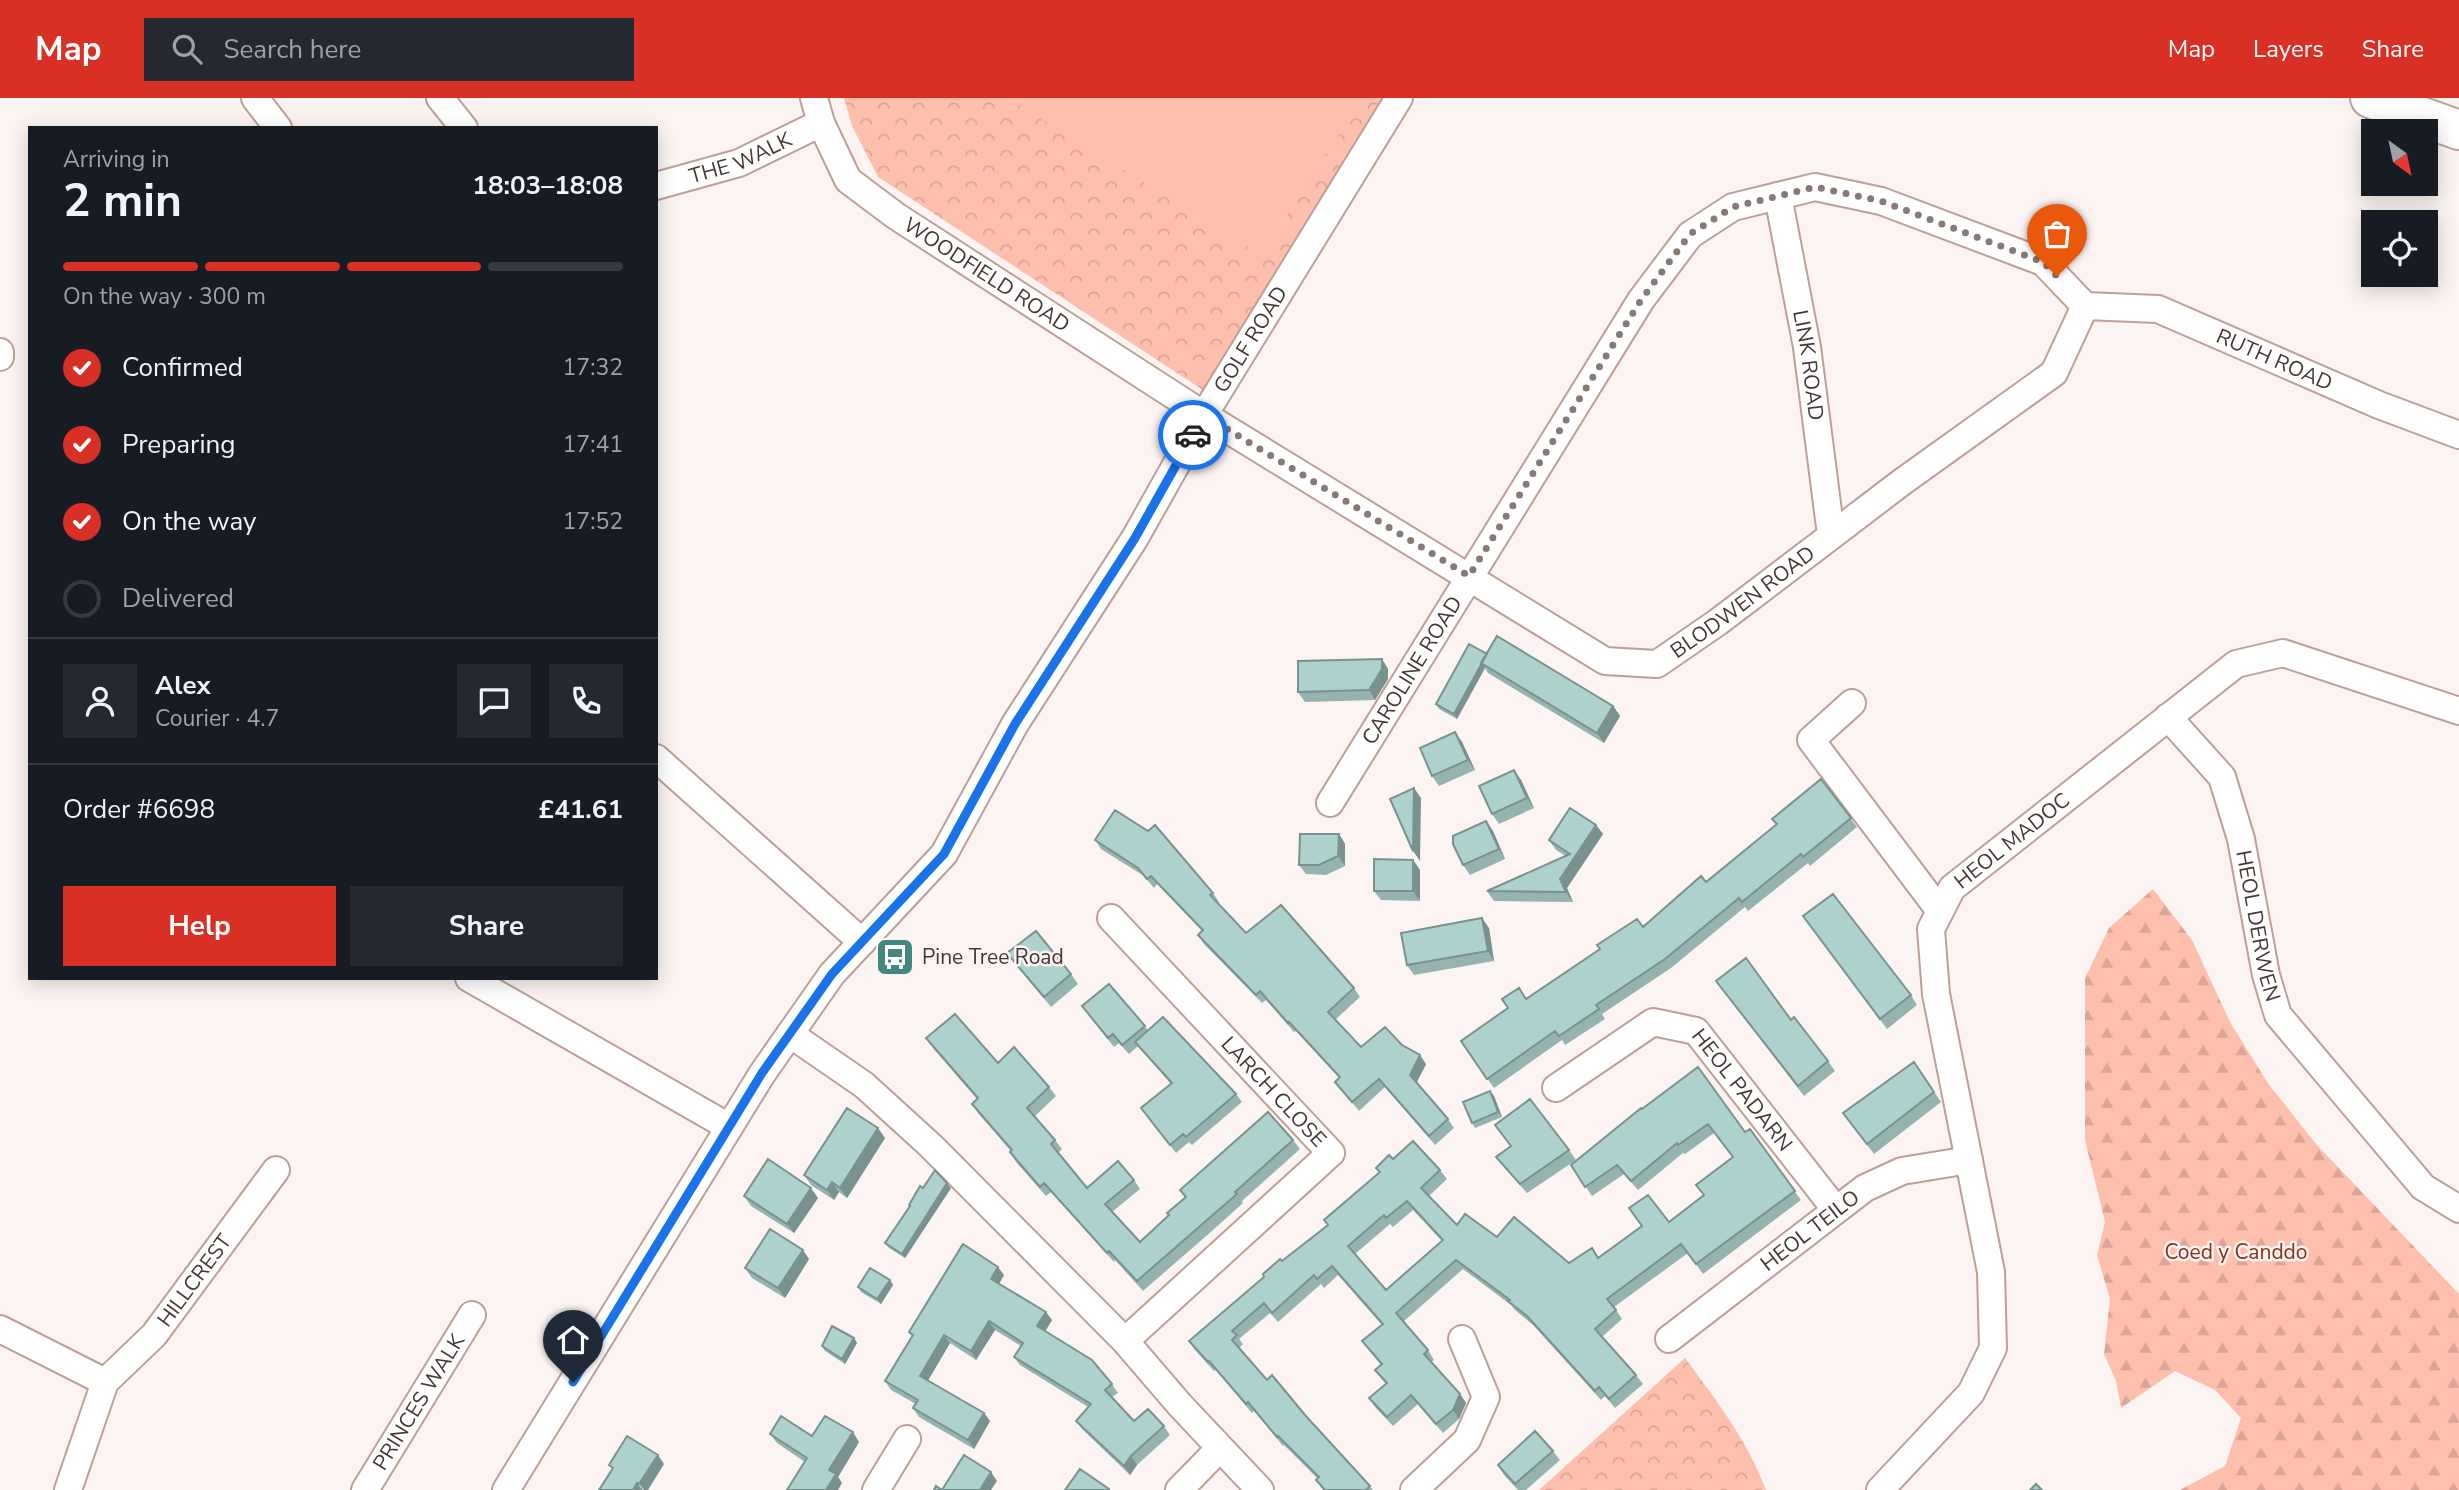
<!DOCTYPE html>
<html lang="en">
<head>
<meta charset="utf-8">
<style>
  body { margin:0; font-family:"Nunito Sans",sans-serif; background:#242831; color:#f1f3f6; height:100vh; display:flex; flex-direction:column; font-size:26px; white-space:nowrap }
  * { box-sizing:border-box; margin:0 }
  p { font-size:23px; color:#9ea1a6 }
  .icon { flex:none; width:38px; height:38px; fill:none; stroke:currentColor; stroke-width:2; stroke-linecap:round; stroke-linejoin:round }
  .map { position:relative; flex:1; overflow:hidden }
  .drawer { position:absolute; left:28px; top:28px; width:630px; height:854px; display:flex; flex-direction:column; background:#171b24; border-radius:0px; box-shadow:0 4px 18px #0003 }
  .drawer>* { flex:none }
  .needle { width:46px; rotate:147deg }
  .controls { position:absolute; left:2361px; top:21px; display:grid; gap:14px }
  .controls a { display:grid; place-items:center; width:77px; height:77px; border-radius:0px; background:#171b24; box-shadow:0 4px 18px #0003; font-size:35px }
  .pin { position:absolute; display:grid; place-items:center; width:60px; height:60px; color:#fff; margin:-72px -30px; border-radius:50% 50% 50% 0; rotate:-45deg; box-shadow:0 0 7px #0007 }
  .pin .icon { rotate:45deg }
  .courier { position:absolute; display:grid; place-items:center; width:70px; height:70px; margin:-35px; border:5px solid #1a73e8; border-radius:50%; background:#fff; color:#222; box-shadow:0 2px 9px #0007 }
  .summary em { font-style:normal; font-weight:700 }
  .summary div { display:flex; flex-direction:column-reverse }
  .summary { display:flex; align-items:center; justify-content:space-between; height:119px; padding:0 35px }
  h1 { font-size:46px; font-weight:700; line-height:52px }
  .bar { display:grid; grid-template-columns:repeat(4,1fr); gap:10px 7px; align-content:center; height:84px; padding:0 35px }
  .bar i { height:9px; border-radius:5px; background:#363941 }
  .bar .current { background:#d93025 }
  .bar p { grid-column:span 4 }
  .line { display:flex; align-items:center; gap:18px; padding:0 35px; border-top:2px solid #363941 }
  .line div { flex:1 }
  .round { display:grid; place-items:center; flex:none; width:74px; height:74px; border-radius:0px; background:#242831 }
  ol { padding:0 35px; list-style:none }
  li { display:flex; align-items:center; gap:21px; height:77px }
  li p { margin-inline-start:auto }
  li .icon { padding:7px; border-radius:50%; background:#d93025; color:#fff; stroke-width:4 }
  li:last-child { color:#9ea1a6 }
  li i { width:38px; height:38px; border:4px solid #363941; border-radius:50% }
  .primary-button { display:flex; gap:14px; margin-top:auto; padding:14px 35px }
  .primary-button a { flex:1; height:80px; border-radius:0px; background:#d93025; color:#fff; font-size:28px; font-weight:700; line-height:80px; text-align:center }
  .primary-button a+a { background:#242831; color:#f1f3f6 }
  header { display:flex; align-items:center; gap:42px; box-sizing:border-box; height:98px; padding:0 35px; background:#d93025; color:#fff }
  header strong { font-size:33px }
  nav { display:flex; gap:38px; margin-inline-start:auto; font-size:24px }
  .search { width:490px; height:63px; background:#242831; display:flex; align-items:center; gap:18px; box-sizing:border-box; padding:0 24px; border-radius:0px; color:#9ea1a6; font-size:26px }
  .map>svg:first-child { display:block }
</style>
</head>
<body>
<header>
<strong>Map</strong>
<div class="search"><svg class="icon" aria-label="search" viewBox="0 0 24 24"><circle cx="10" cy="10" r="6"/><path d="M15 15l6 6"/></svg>Search here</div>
<nav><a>Map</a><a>Layers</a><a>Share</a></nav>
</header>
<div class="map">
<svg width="2459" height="1392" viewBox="0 0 2459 1392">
  <defs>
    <pattern id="forest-firs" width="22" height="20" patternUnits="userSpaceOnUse" patternTransform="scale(1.75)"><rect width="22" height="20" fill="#febfad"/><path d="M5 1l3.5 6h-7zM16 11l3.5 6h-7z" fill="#dba595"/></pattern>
    <pattern id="park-crowns" width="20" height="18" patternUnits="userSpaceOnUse" patternTransform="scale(1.75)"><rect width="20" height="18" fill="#febfad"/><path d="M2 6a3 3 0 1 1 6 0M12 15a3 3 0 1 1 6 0" fill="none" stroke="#dba595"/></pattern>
  </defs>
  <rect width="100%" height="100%" fill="#fbf4f2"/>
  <path fill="url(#forest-firs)" d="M2153,791L2192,842L2230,924L2267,984L2316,1046L2459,1196V1392H2180L2225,1368L2241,1320L2215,1292L2175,1273L2121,1310L2116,1283L2104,1256L2110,1201L2097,1157L2105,1124L2085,1042V880L2109,830Z"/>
  <path fill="url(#park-crowns)" d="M844,0H1399L1215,300L878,79L852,28Z
    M1685,1260C1718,1305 1746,1340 1766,1392H1539Z"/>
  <path fill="#febfad" d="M1007,0H1362L1261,157Z"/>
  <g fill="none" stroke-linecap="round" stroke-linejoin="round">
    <defs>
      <g id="street">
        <path d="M255,0L278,30"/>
        <path d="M440,0L464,30"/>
        <path id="s1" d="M814,0L821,25L848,82L896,118L1204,317L1605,563L1657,566L1718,524L1902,384L2054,275L2085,208"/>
        <path id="s2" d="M656,88L739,65L821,25"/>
        <path id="s3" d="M1778,98L1807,249L1831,437"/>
        <path id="s4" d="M2085,208L2158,211L2379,307L2459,337"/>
        <path d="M0,254V259"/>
        <path d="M1852,605L1811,642L1940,813"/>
        <path id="s5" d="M2168,619L2222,679L2241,741L2266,877L2278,917L2423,1089L2459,1111"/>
        <path d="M656,660L862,844"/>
        <path id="s6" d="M1330,705L1641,202L1690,137L1733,109L1815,89L1881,103L2043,164L2085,208"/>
        <path id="s7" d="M1111,820L1331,1055L1125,1243"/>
        <path d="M469,880L729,1029"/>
        <path d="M790,936L864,987L931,1048L1125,1243L1179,1306L1260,1392"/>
        <path id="s8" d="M1556,990L1653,924L1696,933L1836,1112"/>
        <path d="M0,1231L105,1284"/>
        <path id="s9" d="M1669,1241L1865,1090L1902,1073L1969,1062"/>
        <path id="s10" d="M68,1392L105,1284L154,1237L276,1072"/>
        <path id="s11" d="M365,1392L472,1217"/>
        <path id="s12" d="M506,1392L762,976L832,876L944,756L1015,626L1135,440L1204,317L1399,0"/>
        <path d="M876,1392L907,1341"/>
        <path d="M1179,1392L1220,1350"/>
        <path d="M1414,1392L1467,1342L1486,1299L1462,1241"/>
        <path id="s13" d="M1880,1392L1971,1295L1993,1250L1991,1174L1936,896L1931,831L1952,790L2236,566L2283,555L2459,613"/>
      </g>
      <path id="secondary" d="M2370,0L2459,32"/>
    </defs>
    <use href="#street" stroke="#be9f96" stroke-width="30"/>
    <use href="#secondary" stroke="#be9f96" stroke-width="42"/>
    <use href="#street" stroke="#fff" stroke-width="26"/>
    <use href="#secondary" stroke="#fff" stroke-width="38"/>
  </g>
  <path fill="#95b4b0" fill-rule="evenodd" d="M1487,556L1613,608L1620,618L1604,645L1488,575L1485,570L1457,621L1439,611L1436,606Z
    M1382,561L1388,571V581L1375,602L1305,604L1298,594Z
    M1455,634L1462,644L1475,672L1439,688L1432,678Z
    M1514,672L1521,682L1534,710L1499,726L1492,716Z
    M1821,681L1857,729L1810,768L1808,765L1748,813L1745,809L1671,870L1602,916L1605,921L1565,947L1562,942L1494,990L1461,943L1527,901L1643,829L1706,784L1776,726Z
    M1486,723L1493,733L1505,761L1470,777L1463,767Z
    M1596,727L1603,736L1567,790L1573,804L1494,803L1487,793L1566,758L1556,752L1549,742Z
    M1339,736L1345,746V768L1326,777L1306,776L1299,767Z
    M1095,742L1213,795L1219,804L1218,805L1246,835L1354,890L1360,899L1335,922L1361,949L1402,947L1426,966L1416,985L1448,1021L1454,1030L1435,1047L1385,989L1359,1013L1335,984L1339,980L1296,933L1294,934L1266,902L1262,905L1204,846L1198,837L1202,833L1157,786L1154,790L1144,778L1101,751Z
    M1413,762L1420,772V803L1381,802L1374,793Z
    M1803,818L1911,897L1917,907L1887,931Z
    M1489,830L1494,863L1414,877L1407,867Z
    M1007,855L1071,876L1078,886L1051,909L1014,865Z
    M1716,883L1791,922L1828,963L1835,973L1804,998Z
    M1082,908L1145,928L1148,932L1236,996L1242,1004L1192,1047L1189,1044L1176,1055L1147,1018L1171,986L1138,948L1129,956L1119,945L1114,949Z
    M926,940L998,965L1049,989L1056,998L1035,1018L1055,1042L1062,1051L1058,1055L1087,1090L1134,1082L1140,1091L1112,1114L1140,1144L1169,1118L1185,1100L1180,1092L1293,1042L1300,1051L1242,1103L1243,1105L1213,1132L1143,1193L1115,1162L1114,1164L1051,1094L1046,1098L1016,1064L1010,1054L1011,1053L978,1015L972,1006L977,1001L933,950Z
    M1914,964L1941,1004L1874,1056L1843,1015Z
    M1490,993L1494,998L1502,1019L1475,1030L1472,1025Z
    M1642,1011L1745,1034L1750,1031L1801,1102L1703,1176L1688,1155L1614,1209L1622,1221L1602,1239L1636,1277L1643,1286L1615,1310L1605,1298L1601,1302L1533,1227L1515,1212L1511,1207L1463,1171L1403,1224L1428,1252L1434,1262L1431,1264L1460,1296L1466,1305L1459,1321L1443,1335L1418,1306L1393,1328L1375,1309L1369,1300L1386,1286L1375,1272L1381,1267L1362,1243L1382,1227L1338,1177L1324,1190L1321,1186L1278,1224L1270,1215L1239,1241L1243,1246L1239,1250L1267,1282L1305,1317L1373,1392H1323L1316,1382L1317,1380L1284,1347L1283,1348L1254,1313L1252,1315L1216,1272L1214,1273L1195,1252L1189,1243L1282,1163L1328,1127L1324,1122L1380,1074L1376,1070L1393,1061L1440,1072L1447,1081L1429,1098L1457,1127L1497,1139L1569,1165L1598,1160L1669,1124L1704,1098L1733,1060L1714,1035L1685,1056L1683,1055L1638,1092L1624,1076L1592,1098L1571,1067ZM1413,1112L1442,1143L1386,1192L1355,1156L1390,1126L1393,1129Z
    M885,1040L847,1100L839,1094L834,1102L811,1087L804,1077Z
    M1569,1052L1576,1062L1527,1095L1503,1068L1496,1059Z
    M923,1090H951L905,1160L889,1150L885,1145Z
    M744,1098L818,1100L794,1135L751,1108Z
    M809,1161L785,1200L752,1180L745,1170Z
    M1004,1177L999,1186L1052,1222L1045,1233L1112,1286L1118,1295L1112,1299L1134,1323L1164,1328L1170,1337L1137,1367L1130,1377L1082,1331L1076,1323L1088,1309L1020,1267L1014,1259L1021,1248L995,1232L976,1262L950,1245L928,1282L984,1315L990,1323L974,1351L919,1319L913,1310L916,1306L891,1292L885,1283L912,1238L909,1234Z
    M890,1182L893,1187L881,1206L861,1194L858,1189Z
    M854,1240L857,1245L845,1266L825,1253L822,1248Z
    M770,1336L812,1338L859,1344L838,1379L842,1385L805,1364L777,1345Z
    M1553,1353L1560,1362L1526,1392H1518L1504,1377L1498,1367Z"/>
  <path fill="#799290" d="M1382,561L1388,571V581L1375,602L1369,592Z
    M1482,565L1485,570L1457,621L1454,616Z
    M1613,608L1620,618L1604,645L1597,635Z
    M1455,634L1462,644L1475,672L1468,662Z
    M1514,672L1521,682L1534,710L1527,700Z
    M1414,690L1421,700L1420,763L1413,753Z
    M1486,723L1493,733L1505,761L1499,751Z
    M1596,727L1603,736L1567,790L1573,804L1566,794L1560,781Z
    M1339,736L1345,746V768L1338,758Z
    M1413,762L1420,772V803L1413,793Z
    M1482,820L1489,830L1494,863L1488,853Z
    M1420,957L1426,966L1416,986L1410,977Z
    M1490,993L1494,998L1502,1019L1498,1014Z
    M878,1030L885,1040L847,1100L840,1090Z
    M832,1084L839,1094L834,1102L827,1092Z
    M947,1085L951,1090L905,1160L902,1156Z
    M811,1090L818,1100L794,1135L787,1126Z
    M803,1152L809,1161L785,1200L778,1190Z
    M998,1169L1004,1177L997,1189L991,1181Z
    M890,1182L893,1187L881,1206L877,1201Z
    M1046,1214L1052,1222L1043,1237L1037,1228Z
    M989,1223L995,1232L976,1262L971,1253Z
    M944,1237L950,1245L926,1286L920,1278Z
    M854,1240L857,1245L845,1266L842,1261Z
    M1460,1296L1466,1305L1459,1321L1453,1312Z
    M984,1315L990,1323L974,1351L968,1342Z
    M853,1334L859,1344L838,1379L842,1385L838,1392H826L829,1372Z
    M658,1357L664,1366L648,1392H644L639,1386Z
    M1131,1358L1137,1367L1130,1377L1124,1368Z
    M991,1374L997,1383L991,1392H980Z
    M637,1385L643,1392H633Z"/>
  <path fill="#add1cd" stroke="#799290" stroke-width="2" fill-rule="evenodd" d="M1497,538L1613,608L1597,635L1481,565Z
    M1469,546L1487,556L1454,616L1436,606Z
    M1382,561V571L1369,592L1298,594V563Z
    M1455,634L1468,662L1432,678L1420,650Z
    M1514,672L1527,700L1492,716L1479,688Z
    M1821,681L1851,720L1803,759L1801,756L1742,804L1739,800L1665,861L1596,907L1599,911L1559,938L1555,933L1487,981L1461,943L1508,910L1502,901L1519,890L1526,901L1600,851L1597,847L1637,821L1643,829L1701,778L1706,784L1777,726L1772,721Z
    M1414,690L1413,753L1390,701Z
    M1570,710L1596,727L1560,781L1566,794L1487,793L1570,756L1549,742Z
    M1115,712L1148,733L1155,727L1213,795L1210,797L1246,835L1281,807L1354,890L1328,914L1361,949L1385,929L1402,947L1420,957L1410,977L1448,1021L1429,1038L1379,981L1352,1004L1335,984L1340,979L1289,924L1288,925L1260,893L1256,897L1198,837L1203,832L1151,778L1147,781L1138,770L1095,742Z
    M1486,723L1499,751L1463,767L1453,746V738Z
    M1300,736H1339L1338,758L1319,767H1299Z
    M1374,761L1413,762V793H1374Z
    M1833,796L1911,897L1880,921L1803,818Z
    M1482,820L1488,853L1407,867L1401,835Z
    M1036,833L1071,876L1044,899L1007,855Z
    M1746,860L1791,922L1794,919L1828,963L1798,988L1716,883Z
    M1109,886L1145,928L1122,947L1113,936L1108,940L1082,908Z
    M955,916L998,965L1014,949L1049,989L1027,1010L1055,1042L1051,1046L1087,1090L1118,1063L1134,1082L1105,1106L1140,1144L1169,1117L1167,1115L1186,1099L1180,1092L1268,1014L1293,1042L1235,1094L1237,1096L1207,1122L1137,1183L1109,1153L1107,1155L1044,1085L1040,1089L1010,1054L1012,1052L972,1006L978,1000L926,940Z
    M1163,919L1236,996L1186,1039L1183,1036L1170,1047L1141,1010L1172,985L1135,944Z
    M1914,964L1934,994L1867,1046L1843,1015Z
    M1698,969L1745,1034L1750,1031L1795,1093L1696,1166L1681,1146L1607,1201L1616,1212L1595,1231L1636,1277L1609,1301L1599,1289L1595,1293L1527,1218L1508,1203L1510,1202L1456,1162L1396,1215L1428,1252L1424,1256L1460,1296L1453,1312L1436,1326L1411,1297L1387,1319L1369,1300L1387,1285L1375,1272L1382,1266L1362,1243L1383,1226L1332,1168L1317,1181L1314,1177L1272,1215L1264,1205L1232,1233L1237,1237L1232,1242L1267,1282L1272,1277L1305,1317L1370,1388L1366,1392H1325L1316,1382L1319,1379L1278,1338L1277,1339L1248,1304L1246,1306L1209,1263L1208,1264L1189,1243L1264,1179L1263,1176L1280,1161L1282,1163L1328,1127L1324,1122L1380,1074L1376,1070L1389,1057L1393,1061L1413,1043L1440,1072L1421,1090L1457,1127L1465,1116L1497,1139L1514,1119L1569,1165L1592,1150L1598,1160L1642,1128L1629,1110L1648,1097L1669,1124L1704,1097L1696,1087L1733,1059L1708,1026L1678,1047L1677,1045L1631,1083L1617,1067L1585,1089L1571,1067L1641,1010L1642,1011ZM1407,1103L1443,1142L1386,1192L1348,1148L1384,1117L1386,1120Z
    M1490,993L1498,1014L1472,1025L1463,1004Z
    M1530,1001L1569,1052L1520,1086L1496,1059L1511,1048L1495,1027Z
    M847,1010L878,1030L840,1090L832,1084L827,1092L804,1077Z
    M768,1061L811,1090L787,1126L744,1098Z
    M935,1072L947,1085L902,1156L885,1145L910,1108L909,1107L920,1088L923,1090Z
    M770,1131L803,1152L778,1190L745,1170Z
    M963,1146L998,1169L991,1181L1046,1214L1037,1228L1092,1262L1112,1286L1105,1292L1134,1323L1148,1311L1164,1328L1131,1358L1124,1368L1076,1323L1091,1306L1014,1259L1023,1245L989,1223L971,1253L944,1237L920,1278L984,1315L968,1342L913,1310L918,1302L885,1283L913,1237L909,1234Z
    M870,1170L890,1182L877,1201L858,1189Z
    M832,1228L854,1240L842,1261L822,1248Z
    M781,1318L812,1338L825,1318L853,1334L829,1372L836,1376L826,1392H787L807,1360L770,1336Z
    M1535,1333L1553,1353L1515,1386L1498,1367Z
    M627,1338L658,1357L639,1386L637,1385L633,1392H599L613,1370L609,1367Z
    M964,1357L991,1374L980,1392H934L936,1388L942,1392Z
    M1080,1371L1109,1391V1392H1065Z
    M2036,1386L2042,1392H2030Z"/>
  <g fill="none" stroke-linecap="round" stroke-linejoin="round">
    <path stroke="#857a76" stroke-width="7" stroke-dasharray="0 12.6" d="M1193,337L1204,317L1469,478L1641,202L1690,136L1733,109L1815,89L1881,103L2043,164L2057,178"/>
    <path stroke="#1a73e8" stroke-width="9" d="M573,1284L762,975L832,876L944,756L1015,626L1135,440L1193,337"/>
  </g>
  <defs>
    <symbol id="bus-square" viewBox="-11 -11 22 22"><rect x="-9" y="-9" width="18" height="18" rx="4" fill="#428881" stroke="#fbf4f2"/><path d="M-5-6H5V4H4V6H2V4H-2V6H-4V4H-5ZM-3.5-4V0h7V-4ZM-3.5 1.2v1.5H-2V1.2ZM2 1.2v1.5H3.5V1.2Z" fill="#fff"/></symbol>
  </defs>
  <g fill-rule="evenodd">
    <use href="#bus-square" x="873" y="837" width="44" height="44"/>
  </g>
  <g text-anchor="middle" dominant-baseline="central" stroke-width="5" stroke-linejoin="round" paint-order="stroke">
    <g font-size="21" fill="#453834" stroke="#fbf4f2">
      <text stroke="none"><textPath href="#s2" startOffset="89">THE WALK</textPath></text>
      <text stroke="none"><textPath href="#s1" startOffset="257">WOODFIELD ROAD</textPath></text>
      <text stroke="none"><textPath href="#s12" startOffset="1374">GOLF ROAD</textPath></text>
      <text stroke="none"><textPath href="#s4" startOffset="200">RUTH ROAD</textPath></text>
      <text stroke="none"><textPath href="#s3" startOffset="172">LINK ROAD</textPath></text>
      <text stroke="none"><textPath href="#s1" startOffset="1144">BLODWEN ROAD</textPath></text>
      <text stroke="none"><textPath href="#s6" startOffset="156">CAROLINE ROAD</textPath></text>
      <text stroke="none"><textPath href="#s13" startOffset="730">HEOL MADOC</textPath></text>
      <text stroke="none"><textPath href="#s5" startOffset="234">HEOL DERWEN</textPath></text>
      <text stroke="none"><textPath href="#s7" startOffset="238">LARCH CLOSE</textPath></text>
      <text stroke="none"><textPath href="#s8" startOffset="236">HEOL PADARN</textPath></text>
      <text stroke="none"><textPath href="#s9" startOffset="178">HEOL TEILO</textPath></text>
      <text stroke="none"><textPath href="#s10" startOffset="250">HILLCREST</textPath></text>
      <text stroke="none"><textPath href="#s11" startOffset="103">PRINCES WALK</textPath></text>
    </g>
    <g font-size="21" fill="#453834" stroke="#fbf4f2" text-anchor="start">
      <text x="922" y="859">Pine Tree Road</text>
    </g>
    <g font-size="21" fill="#873218" stroke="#fbf4f2">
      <text x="2236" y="1154">Coed y Canddo</text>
    </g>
  </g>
</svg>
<div class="controls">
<a><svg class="needle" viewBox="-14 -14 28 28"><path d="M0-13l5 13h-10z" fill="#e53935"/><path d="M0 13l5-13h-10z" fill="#9ea1a6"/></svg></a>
<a><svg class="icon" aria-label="locate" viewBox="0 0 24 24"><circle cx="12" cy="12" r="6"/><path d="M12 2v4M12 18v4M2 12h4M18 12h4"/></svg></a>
</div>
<div class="pin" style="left:2057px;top:178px;background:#ea580c"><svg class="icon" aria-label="bag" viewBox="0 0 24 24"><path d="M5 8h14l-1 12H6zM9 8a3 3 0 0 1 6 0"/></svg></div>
<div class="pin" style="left:573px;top:1284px;background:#1f2937"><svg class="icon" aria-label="home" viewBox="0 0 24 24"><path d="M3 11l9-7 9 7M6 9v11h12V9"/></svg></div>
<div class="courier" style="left:1193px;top:337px"><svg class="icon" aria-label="car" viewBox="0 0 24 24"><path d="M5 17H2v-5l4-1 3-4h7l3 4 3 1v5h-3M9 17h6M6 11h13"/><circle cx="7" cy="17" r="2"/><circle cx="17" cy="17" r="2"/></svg></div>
<section class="drawer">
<div class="summary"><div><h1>2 min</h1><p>Arriving in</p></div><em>18:03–18:08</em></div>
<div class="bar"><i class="current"></i><i class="current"></i><i class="current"></i><i></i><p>On the way · 300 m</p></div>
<ol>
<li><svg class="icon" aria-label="check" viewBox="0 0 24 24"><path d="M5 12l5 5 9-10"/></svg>Confirmed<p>17:32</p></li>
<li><svg class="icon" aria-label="check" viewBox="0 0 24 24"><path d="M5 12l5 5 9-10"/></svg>Preparing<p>17:41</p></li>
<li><svg class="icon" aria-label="check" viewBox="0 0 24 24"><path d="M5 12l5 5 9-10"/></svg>On the way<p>17:52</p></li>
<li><i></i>Delivered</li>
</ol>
<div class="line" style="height:126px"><a class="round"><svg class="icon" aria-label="person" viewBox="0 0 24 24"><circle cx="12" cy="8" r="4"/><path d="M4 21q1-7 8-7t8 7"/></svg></a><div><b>Alex</b><p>Courier · 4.7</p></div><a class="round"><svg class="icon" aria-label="chat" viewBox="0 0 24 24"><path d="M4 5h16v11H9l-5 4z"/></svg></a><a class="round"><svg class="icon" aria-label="phone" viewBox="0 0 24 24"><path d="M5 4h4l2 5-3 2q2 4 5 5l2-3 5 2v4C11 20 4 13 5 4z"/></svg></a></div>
<div class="line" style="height:91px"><div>Order #6698</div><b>£41.61</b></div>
<div class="primary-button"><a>Help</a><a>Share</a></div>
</section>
</div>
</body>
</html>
